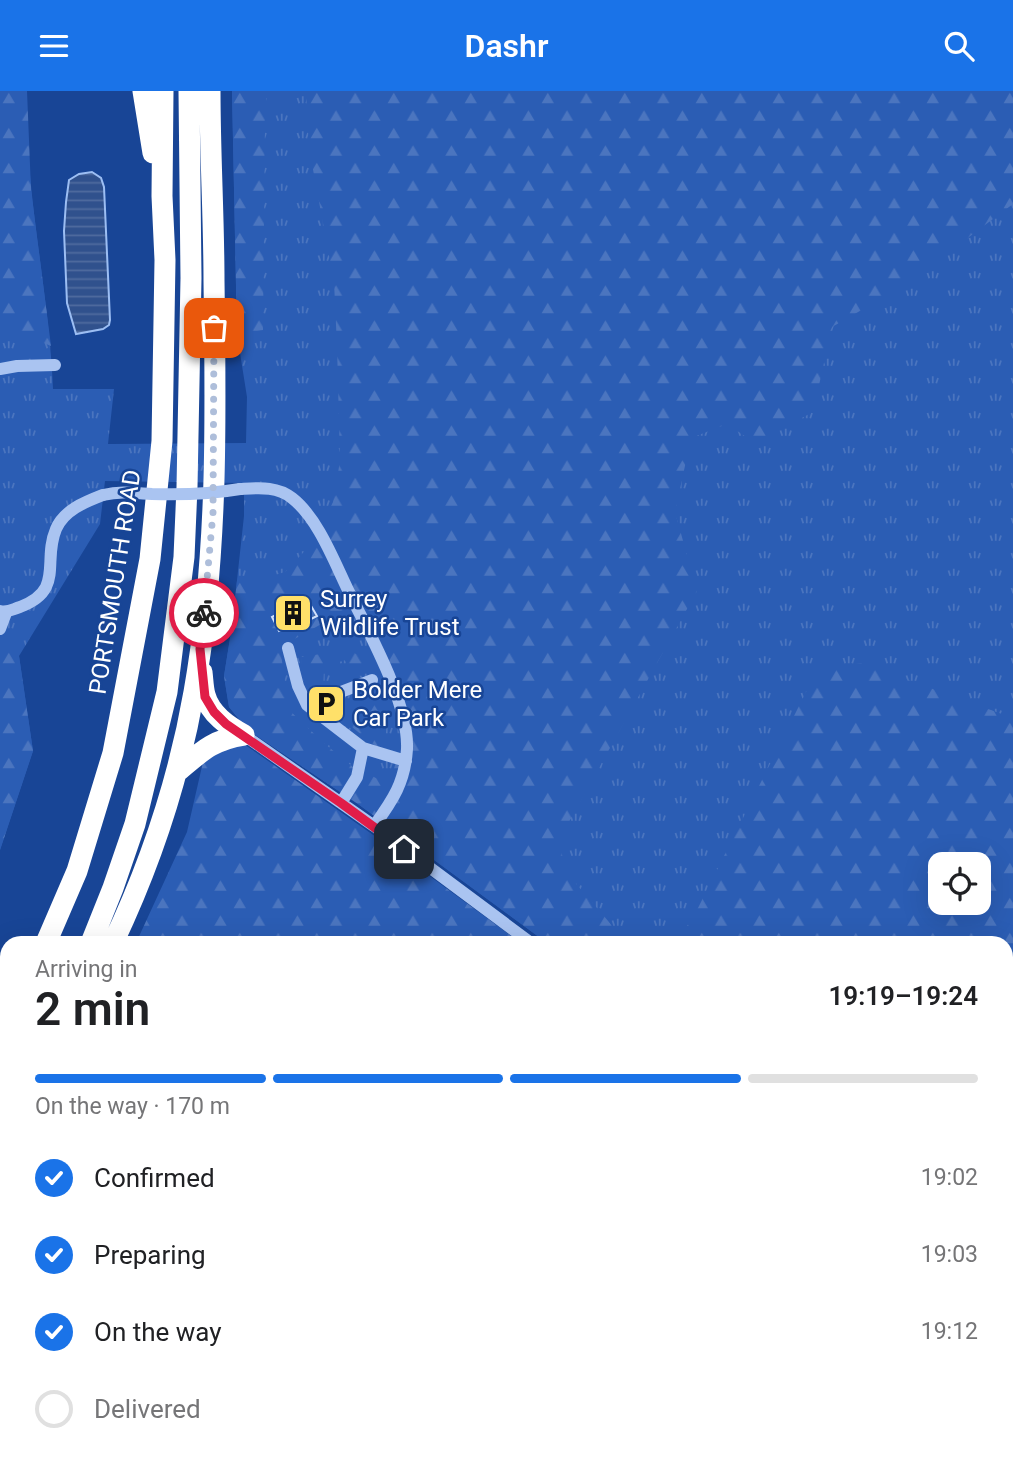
<!DOCTYPE html>
<html lang="en">
<head>
<meta charset="utf-8">
<style>
  body { margin:0; font-family:Roboto,sans-serif; background:#f6f6f6; color:#202124; height:100vh; display:flex; flex-direction:column; font-size:26px; white-space:nowrap }
  * { box-sizing:border-box; margin:0 }
  p { font-size:23px; color:#757577 }
  .icon { flex:none; width:38px; height:38px; fill:none; stroke:currentColor; stroke-width:2; stroke-linecap:round; stroke-linejoin:round }
  .map { position:relative; flex:1; overflow:hidden }
  .drawer { position:absolute; left:0px; top:845px; width:1013px; height:527px; display:flex; flex-direction:column; background:#fff; border-radius:21px 21px 0 0; box-shadow:0 7px 28px #0002 }
  .drawer>* { flex:none }
  .buttons { position:absolute; left:928px; top:761px; display:grid; gap:14px }
  .buttons a { display:grid; place-items:center; width:63px; height:63px; border-radius:14px; background:#fff; box-shadow:0 7px 28px #0002; font-size:35px }
  .pin { position:absolute; display:grid; place-items:center; width:60px; height:60px; color:#fff; margin:-30px; border-radius:14px; box-shadow:0 4px 10px #0006 }
  .courier { position:absolute; display:grid; place-items:center; width:70px; height:70px; margin:-35px; border:5px solid #e11d48; border-radius:50%; background:#fff; color:#222; box-shadow:0 2px 9px #0007 }
  .headline em { font-style:normal; font-weight:600 }
  .headline div { display:flex; flex-direction:column-reverse }
  .headline { display:flex; align-items:center; justify-content:space-between; height:119px; padding:0 35px }
  h1 { font-size:46px; font-weight:600; line-height:52px }
  .bar { display:grid; grid-template-columns:repeat(4,1fr); gap:10px 7px; align-content:center; height:84px; padding:0 35px }
  .bar i { height:9px; border-radius:5px; background:#e0e0e0 }
  .bar .selected { background:#1a73e8 }
  .bar p { grid-column:span 4 }
  ol { padding:0 35px; list-style:none }
  li { display:flex; align-items:center; gap:21px; height:77px }
  li p { margin-inline-start:auto }
  li .icon { padding:7px; border-radius:50%; background:#1a73e8; color:#fff; stroke-width:4 }
  li:last-child { color:#757577 }
  li i { width:38px; height:38px; border:4px solid #e0e0e0; border-radius:50% }
  header { display:flex; justify-content:space-between; align-items:center; height:91px; padding:0 35px; background:#1a73e8; color:#fff; font-size:32px; font-weight:600 }
  .map>svg:first-child { display:block }
</style>
</head>
<body>
<header><svg class="icon" aria-label="menu" viewBox="0 0 24 24"><path d="M4 6h16M4 12h16M4 18h16"/></svg>Dashr<svg class="icon" aria-label="search" viewBox="0 0 24 24"><circle cx="10" cy="10" r="6"/><path d="M15 15l6 6"/></svg></header>
<div class="map">
<svg width="1013" height="1371" viewBox="0 0 1013 1371">
  <defs>
    <pattern id="grass-tufts" width="24" height="20" patternUnits="userSpaceOnUse" patternTransform="scale(1.75)"><rect width="24" height="20" fill="#2b5db4"/><path d="M3 7l-1-3M5 7V3M7 7l1-3M15 17l-1-3M17 17v-4M19 17l1-3" fill="none" stroke="#4b75bf"/></pattern>
    <pattern id="forest-firs" width="22" height="20" patternUnits="userSpaceOnUse" patternTransform="scale(1.75)"><rect width="22" height="20" fill="#2b5db4"/><path d="M5 1l3.5 6h-7zM16 11l3.5 6h-7z" fill="#4b75bf"/></pattern>
    <pattern id="water-rules" width="6" height="5" patternUnits="userSpaceOnUse" patternTransform="scale(1.75)"><rect width="6" height="5" fill="#30518d"/><path d="M0 2.5h6" fill="none" stroke="#4f6b9e"/></pattern>
    <pattern id="building-hatch" width="6" height="6" patternUnits="userSpaceOnUse" patternTransform="scale(1.75)"><rect width="6" height="6" fill="#406ebd"/><path d="M-1 1l2-2M0 6l6-6M5 7l2-2" fill="none" stroke="#475b7f"/></pattern>
  </defs>
  <rect width="100%" height="100%" fill="#184596"/>
  <path fill="url(#grass-tufts)" fill-rule="evenodd" d="M0,0H27C24,100 49,198 53,298H114L108,353H112L246,352L247,306L237,243L232,0H1013V1359H1006V852H547L358,713L248,639L229,616L224,585L232,535L244,425V392L105,390L100,433L19,565L33,660L0,759ZM940,774H978V812H940Z"/>
  <path fill="url(#forest-firs)" fill-rule="evenodd" d="M0,0H27L31,99L51,255L0,234Z
    M232,0H267L265,25L263,239L237,243Z
    M306,0H1013V113L905,194L832,236L813,321L755,352L727,333L691,347L675,421L697,500L565,738L561,759L566,781L627,852H547L358,713L248,639L229,616L224,585L232,535L237,490L258,489L285,481L315,449L333,411L340,370L337,255L334,191L309,57ZM325,531L358,532C378,572 400,612 398,658C398,668 393,680 390,690L376,687L353,676L325,653L289,619L280,556Z
    M0,555L19,565L33,660L0,759Z
    M347,559L376,571L361,585L344,569L324,578L323,601L304,600L301,566Z
    M861,572L1013,627V1011L1006,1015V852H674L693,827L816,581ZM940,774H978V812H940Z
    M388,610L385,657L379,658L330,618Z
    M244,653L386,753L521,852H136L187,741L203,671L227,657Z
    M7,1082V1156L0,1158V1094Z
    M1006,1109L1013,1110V1221H1006Z
    M1013,1253V1359H1006V1255Z
    M437,1365H961L971,1371H426Z"/>
  <path fill="url(#water-rules)" stroke="#9cbef3" stroke-width="2" d="M92,81L101,87L104,96L110,229L109,234L103,238L76,243L67,212L64,140L66,111L69,89L79,83Z
    M7,1156V1357L0,1360V1158Z
    M1006,1221H1013V1253L1006,1255Z
    M23,1365H324L314,1371H24Z"/>
  <path fill="url(#building-hatch)" stroke="#d1e1fc" stroke-width="2" d="M307,508L317,525L303,532L301,528L279,540L272,526Z"/>
  <g fill="none" stroke-linecap="round" stroke-linejoin="round">
    <path stroke="#aac4f1" stroke-width="12" d="M0,278L17,275L55,274
      M240,398C259,397 277,395 292,407C319,428 335,473 350,503C370,544 409,613 407,658C405,691 393,709 374,735
      M0,520C8,522 13,518 20,516C65,499 42,471 56,438C64,419 85,411 103,404
      M0,538L6,522
      M288,557L298,595L307,614L363,657L406,670
      M307,614L372,589
      M244,644L374,735L531,852
      M341,712L357,686L363,657
      M973,1365L981,1370L1013,1368"/>
    <path stroke="#fff" stroke-width="21" d="M143,0L153,62
      M202,581C203,589 203,597 205,604C210,623 228,635 244,644
      M176,682C200,662 211,649 244,644
      M46,852L77,780L113,662L150,468L162,350L165,169L162,105L163,0
      M91,852L113,797L135,733L167,601L184,466L187,396L191,187L189,0
      M113,852C150,774 179,687 194,601C218,466 216,327 214,190C214,127 210,64 210,0
      M0,955L7,940
      M0,1034L7,1022
      M0,1061L7,1049"/>
    <path stroke="#aac4f1" stroke-width="12" d="M103,404C121,400 134,402 152,403C182,404 211,403 240,398"/>
  </g>
  <g fill="none" stroke-linecap="round" stroke-linejoin="round">
    <path stroke="#aebeda" stroke-width="7" stroke-dasharray="0 12.6" d="M204,522L213,422L214,237"/>
    <path stroke="#e11d48" stroke-width="9" d="M204,522L200,558L205,606L214,621L226,633L341,712L404,758"/>
  </g>
  <defs>
    <symbol id="building-square" viewBox="-11 -11 22 22"><rect x="-9" y="-9" width="18" height="18" rx="4" fill="#ffe069" stroke="#184596"/><path d="M-4-6H4V6H1V3H-1V6H-4ZM-2.5-4.3h1.7v1.8h-1.7ZM.8-4.3h1.7v1.8H.8ZM-2.5-1h1.7V.8h-1.7ZM.8-1h1.7V.8H.8Z" fill="#111"/></symbol>
    <symbol id="parking-square" viewBox="-11 -11 22 22"><rect x="-9" y="-9" width="18" height="18" rx="4" fill="#ffe069" stroke="#184596"/><path d="M-3.5-5.5H1a3.5 3.5 0 0 1 0 7H-1V5.5H-3.5ZM-1-3.4V-.6H.8a1.4 1.4 0 0 0 0-2.8Z" fill="#111"/></symbol>
  </defs>
  <g fill-rule="evenodd">
    <use href="#building-square" x="271" y="500" width="44" height="44"/>
    <use href="#parking-square" x="304" y="591" width="44" height="44"/>
  </g>
  <g text-anchor="middle" dominant-baseline="central" stroke-width="5" stroke-linejoin="round" paint-order="stroke">
    <g font-size="24" fill="#fff" stroke="#184596">
      <text transform="translate(115 491) rotate(-81)">PORTSMOUTH ROAD</text>
    </g>
    <g font-size="24" fill="#fff" stroke="#184596" text-anchor="start">
      <text x="320" y="508">Surrey<tspan x="320" dy="28">Wildlife Trust</tspan></text>
      <text x="353" y="599">Bolder Mere<tspan x="353" dy="28">Car Park</tspan></text>
    </g>
  </g>
</svg>
<div class="buttons">
<a><svg class="icon" aria-label="locate" viewBox="0 0 24 24"><circle cx="12" cy="12" r="6"/><path d="M12 2v4M12 18v4M2 12h4M18 12h4"/></svg></a>
</div>
<div class="pin" style="left:214px;top:237px;background:#ea580c"><svg class="icon" aria-label="bag" viewBox="0 0 24 24"><path d="M5 8h14l-1 12H6zM9 8a3 3 0 0 1 6 0"/></svg></div>
<div class="pin" style="left:404px;top:758px;background:#1f2937"><svg class="icon" aria-label="home" viewBox="0 0 24 24"><path d="M3 11l9-7 9 7M6 9v11h12V9"/></svg></div>
<div class="courier" style="left:204px;top:522px"><svg class="icon" aria-label="bike" viewBox="0 0 24 24"><circle cx="6" cy="16" r="4"/><circle cx="18" cy="16" r="4"/><path d="M6 16l4-8h5l3 8M10 8l3 8H6M13 5h3"/></svg></div>
<section class="drawer">
<div class="headline"><div><h1>2 min</h1><p>Arriving in</p></div><em>19:19–19:24</em></div>
<div class="bar"><i class="selected"></i><i class="selected"></i><i class="selected"></i><i></i><p>On the way · 170 m</p></div>
<ol>
<li><svg class="icon" aria-label="check" viewBox="0 0 24 24"><path d="M5 12l5 5 9-10"/></svg>Confirmed<p>19:02</p></li>
<li><svg class="icon" aria-label="check" viewBox="0 0 24 24"><path d="M5 12l5 5 9-10"/></svg>Preparing<p>19:03</p></li>
<li><svg class="icon" aria-label="check" viewBox="0 0 24 24"><path d="M5 12l5 5 9-10"/></svg>On the way<p>19:12</p></li>
<li><i></i>Delivered</li>
</ol>
</section>
</div>
</body>
</html>
